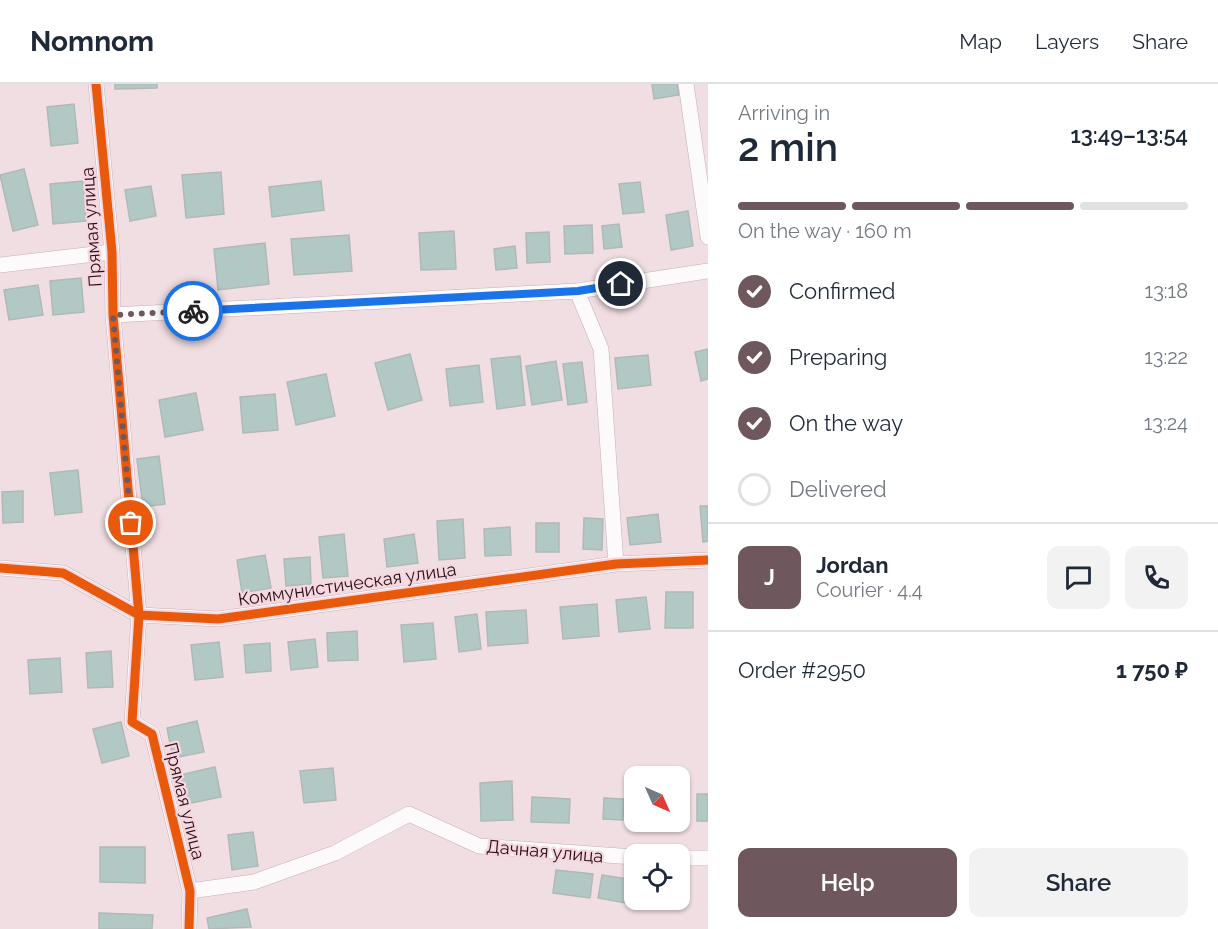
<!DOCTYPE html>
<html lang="en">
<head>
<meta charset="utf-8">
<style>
  body { margin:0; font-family:Raleway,sans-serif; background:#f2f2f3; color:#1f2937; height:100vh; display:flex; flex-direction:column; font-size:22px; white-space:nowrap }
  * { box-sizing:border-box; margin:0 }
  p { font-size:20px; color:#747a83 }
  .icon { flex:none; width:33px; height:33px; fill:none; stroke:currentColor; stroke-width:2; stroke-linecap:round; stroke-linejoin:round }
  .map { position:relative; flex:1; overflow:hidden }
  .panel { display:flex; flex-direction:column; background:#fff; width:510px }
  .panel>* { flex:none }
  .needle { width:39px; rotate:135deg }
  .fabs { position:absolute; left:624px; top:682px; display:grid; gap:12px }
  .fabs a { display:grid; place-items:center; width:66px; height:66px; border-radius:12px; background:#fff; box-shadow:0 2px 4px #0004; font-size:30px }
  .pin { position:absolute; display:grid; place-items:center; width:51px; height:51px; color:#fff; margin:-26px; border:3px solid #fff; border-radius:50%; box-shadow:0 2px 6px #0007 }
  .courier { position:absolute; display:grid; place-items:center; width:60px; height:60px; margin:-30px; border:4px solid #1a73e8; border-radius:50%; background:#fff; color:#222; box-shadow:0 2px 8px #0007 }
  .headline em { font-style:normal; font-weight:600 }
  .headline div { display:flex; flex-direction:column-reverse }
  .headline { display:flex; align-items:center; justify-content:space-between; height:102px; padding:0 30px }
  h1 { font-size:39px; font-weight:600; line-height:45px }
  .bar { display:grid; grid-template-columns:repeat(4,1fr); gap:9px 6px; align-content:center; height:72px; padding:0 30px }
  .bar i { height:8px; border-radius:4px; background:#e0e1e3 }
  .bar .active { background:#6f575e }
  .bar p { grid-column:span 4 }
  .line { display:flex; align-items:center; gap:15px; padding:0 30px; border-top:2px solid #e0e1e3 }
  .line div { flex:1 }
  .round { display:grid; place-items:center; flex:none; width:63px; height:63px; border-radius:12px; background:#f2f2f3 }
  ol { padding:0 30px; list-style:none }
  li { display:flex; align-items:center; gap:18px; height:66px }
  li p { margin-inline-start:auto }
  li .icon { padding:6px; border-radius:50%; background:#6f575e; color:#fff; stroke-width:4 }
  li:last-child { color:#747a83 }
  li i { width:33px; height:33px; border:3px solid #e0e1e3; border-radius:50% }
  .action { display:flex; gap:12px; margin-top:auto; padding:12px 30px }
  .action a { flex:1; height:69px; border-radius:12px; background:#6f575e; color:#fff; font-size:24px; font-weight:600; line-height:69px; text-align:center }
  .action a+a { background:#f2f2f3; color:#1f2937 }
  header { display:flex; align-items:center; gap:36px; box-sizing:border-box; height:84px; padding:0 30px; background:#fff; border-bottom:2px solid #e0e1e3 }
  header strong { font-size:28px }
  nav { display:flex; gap:33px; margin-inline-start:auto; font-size:21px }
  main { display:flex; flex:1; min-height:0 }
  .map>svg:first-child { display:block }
</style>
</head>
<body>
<header>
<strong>Nomnom</strong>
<nav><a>Map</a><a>Layers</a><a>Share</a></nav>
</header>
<main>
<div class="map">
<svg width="708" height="845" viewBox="0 0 708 845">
  <rect width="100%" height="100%" fill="#f0dee2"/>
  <path fill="#b2c8c5" stroke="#b0b9b8" stroke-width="1.5" d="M115,0H157V4L115,5Z
    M652,0H677L679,11L654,15Z
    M74,20L78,59L51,62L47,23Z
    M24,85L38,141L13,147L0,91Z
    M221,88L224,130L186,134L182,91Z
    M83,97L86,137L53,140L50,100Z
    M321,97L324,126L272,133L269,103Z
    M640,98L644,128L623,130L619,100Z
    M151,102L156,132L130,137L125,106Z
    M688,127L693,162L671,166L666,131Z
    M619,140L622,163L604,165L602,142Z
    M592,141L593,169L565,170L564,142Z
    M454,147L456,185L421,186L419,149Z
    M549,148L550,178L527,179L526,149Z
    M349,151L352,187L294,191L291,155Z
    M265,159L269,200L218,206L214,165Z
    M515,162L517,184L496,186L494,165Z
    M81,194L84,228L53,231L50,197Z
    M38,201L43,231L9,236L4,206Z
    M708,265V295L701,297L695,268Z
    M410,270L422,316L388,326L375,279Z
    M648,271L651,301L618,305L615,274Z
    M520,272L525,321L497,325L491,275Z
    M556,277L562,316L532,321L526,282Z
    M582,278L587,318L568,321L563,280Z
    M479,281L483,318L450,322L446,285Z
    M326,290L335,332L296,341L287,298Z
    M196,309L203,346L165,353L159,316Z
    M275,310L278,346L243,349L240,313Z
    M159,372L165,420L143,423L137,375Z
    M78,386L82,428L55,431L50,389Z
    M23,407V438L3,439L2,408Z
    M700,422H708V457L703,458Z
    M658,430L661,458L630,461L627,434Z
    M584,434L603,435L602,466L583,465Z
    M463,435L465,474L439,476L437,437Z
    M536,439H559V468H536Z
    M510,443L511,471L485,472L484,445Z
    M344,450L348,492L323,494L319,453Z
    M414,450L418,479L387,483L384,455Z
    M265,471L271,504L242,509L237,476Z
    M310,473L311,500L286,502L284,475Z
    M666,508H693V544H665Z
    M646,513L650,545L619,548L616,516Z
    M597,520L599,552L563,555L560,523Z
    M526,526L528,559L488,562L486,528Z
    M477,530L481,565L459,568L455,533Z
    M433,539L436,575L404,578L401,541Z
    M357,547L358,576L328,577L327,549Z
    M315,555L318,583L291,586L288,558Z
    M219,558L223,593L195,596L191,561Z
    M270,559L271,587L246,589L244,561Z
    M111,567L113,603L88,604L86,569Z
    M60,574L62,608L30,610L28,576Z
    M197,637L204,668L173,674L167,644Z
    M121,638L129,672L102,679L93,645Z
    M215,683L221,713L186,720L180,691Z
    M333,684L336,716L304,719L300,687Z
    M512,697L513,736L481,737L480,699Z
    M697,710H708V737H697Z
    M532,713L570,715L569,739L531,738Z
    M604,714L624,715L623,736L603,735Z
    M253,748L258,782L232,786L228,751Z
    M100,763H145V799L100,798Z
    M556,786L593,790L590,814L553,809Z
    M602,791L634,796L632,820L598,814Z
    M247,825L251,843L209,845L207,834Z
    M99,829L153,831L152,845H99Z"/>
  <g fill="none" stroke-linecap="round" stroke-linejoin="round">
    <defs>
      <path id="street" d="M96,0L112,168L113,231L139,531L132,638L152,650L190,807L189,845
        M686,0L708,153
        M0,181L112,168
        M577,207L601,265L616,480
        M113,231L577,207L708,187
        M0,484L63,489L139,531L218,535L616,480L708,476
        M680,774H708
        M190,807L254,798L335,769L409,730L479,762L634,773"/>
    </defs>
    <use href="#street" stroke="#c6b0b5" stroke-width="16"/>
    <use href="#street" stroke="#fdfafb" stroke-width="15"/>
    <defs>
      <path id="cycleway" d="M96,0L112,168L113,231L139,531L132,638L152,650L190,807L189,845
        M0,484L63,489L139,531L218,535L616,480L708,476"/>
    </defs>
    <use href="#cycleway" stroke="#f7d7df" stroke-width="13"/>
    <use href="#cycleway" stroke="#e8590c" stroke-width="9"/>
  </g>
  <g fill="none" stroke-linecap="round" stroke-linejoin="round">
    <path stroke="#6f575e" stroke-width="6" stroke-dasharray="0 10.8" d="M131,439L113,231L193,227"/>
    <path stroke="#1a73e8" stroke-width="8" d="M193,227L578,207L621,200"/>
  </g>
  <g text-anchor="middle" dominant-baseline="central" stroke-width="4.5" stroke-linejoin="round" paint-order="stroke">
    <g font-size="18" fill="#290f17" stroke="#f7d7df">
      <text transform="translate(91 143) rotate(-94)">Прямая улица</text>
      <text transform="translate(347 500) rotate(-8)">Коммунистическая улица</text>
      <text transform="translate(185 717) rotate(76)">Прямая улица</text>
      <text transform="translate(545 767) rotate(5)">Дачная улица</text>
    </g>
  </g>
</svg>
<div class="fabs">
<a><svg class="needle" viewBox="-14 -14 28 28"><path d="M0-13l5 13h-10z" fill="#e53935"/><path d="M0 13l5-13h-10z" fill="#747a83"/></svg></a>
<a><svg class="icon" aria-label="locate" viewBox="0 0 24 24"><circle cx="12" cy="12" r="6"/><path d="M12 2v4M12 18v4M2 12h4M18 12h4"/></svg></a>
</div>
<div class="pin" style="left:131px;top:439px;background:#ea580c"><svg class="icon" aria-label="bag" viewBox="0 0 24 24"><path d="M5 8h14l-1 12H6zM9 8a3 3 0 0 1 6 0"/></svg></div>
<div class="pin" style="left:621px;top:200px;background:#1f2937"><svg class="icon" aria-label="home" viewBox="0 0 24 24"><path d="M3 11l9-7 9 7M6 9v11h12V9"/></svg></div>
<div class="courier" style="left:193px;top:227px"><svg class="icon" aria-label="bike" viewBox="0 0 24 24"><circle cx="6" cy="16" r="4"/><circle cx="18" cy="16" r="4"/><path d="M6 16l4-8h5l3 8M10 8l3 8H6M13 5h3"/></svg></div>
</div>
<section class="panel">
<div class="headline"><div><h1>2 min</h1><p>Arriving in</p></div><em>13:49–13:54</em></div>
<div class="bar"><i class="active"></i><i class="active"></i><i class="active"></i><i></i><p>On the way · 160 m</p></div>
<ol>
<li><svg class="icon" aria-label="check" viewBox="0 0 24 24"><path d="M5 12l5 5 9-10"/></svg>Confirmed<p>13:18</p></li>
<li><svg class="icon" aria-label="check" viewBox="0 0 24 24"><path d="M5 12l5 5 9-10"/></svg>Preparing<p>13:22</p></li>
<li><svg class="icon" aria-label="check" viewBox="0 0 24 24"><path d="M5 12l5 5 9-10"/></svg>On the way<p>13:24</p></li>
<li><i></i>Delivered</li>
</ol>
<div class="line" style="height:108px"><b class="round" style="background:#6f575e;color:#fff">J</b><div><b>Jordan</b><p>Courier · 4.4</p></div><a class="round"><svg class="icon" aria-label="chat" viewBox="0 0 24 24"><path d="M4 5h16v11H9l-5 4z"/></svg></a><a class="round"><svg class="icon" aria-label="phone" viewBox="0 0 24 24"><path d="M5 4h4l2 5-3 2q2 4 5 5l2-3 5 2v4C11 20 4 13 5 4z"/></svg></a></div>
<div class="line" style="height:78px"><div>Order #2950</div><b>1 750 ₽</b></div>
<div class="action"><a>Help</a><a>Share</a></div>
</section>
</main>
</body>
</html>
